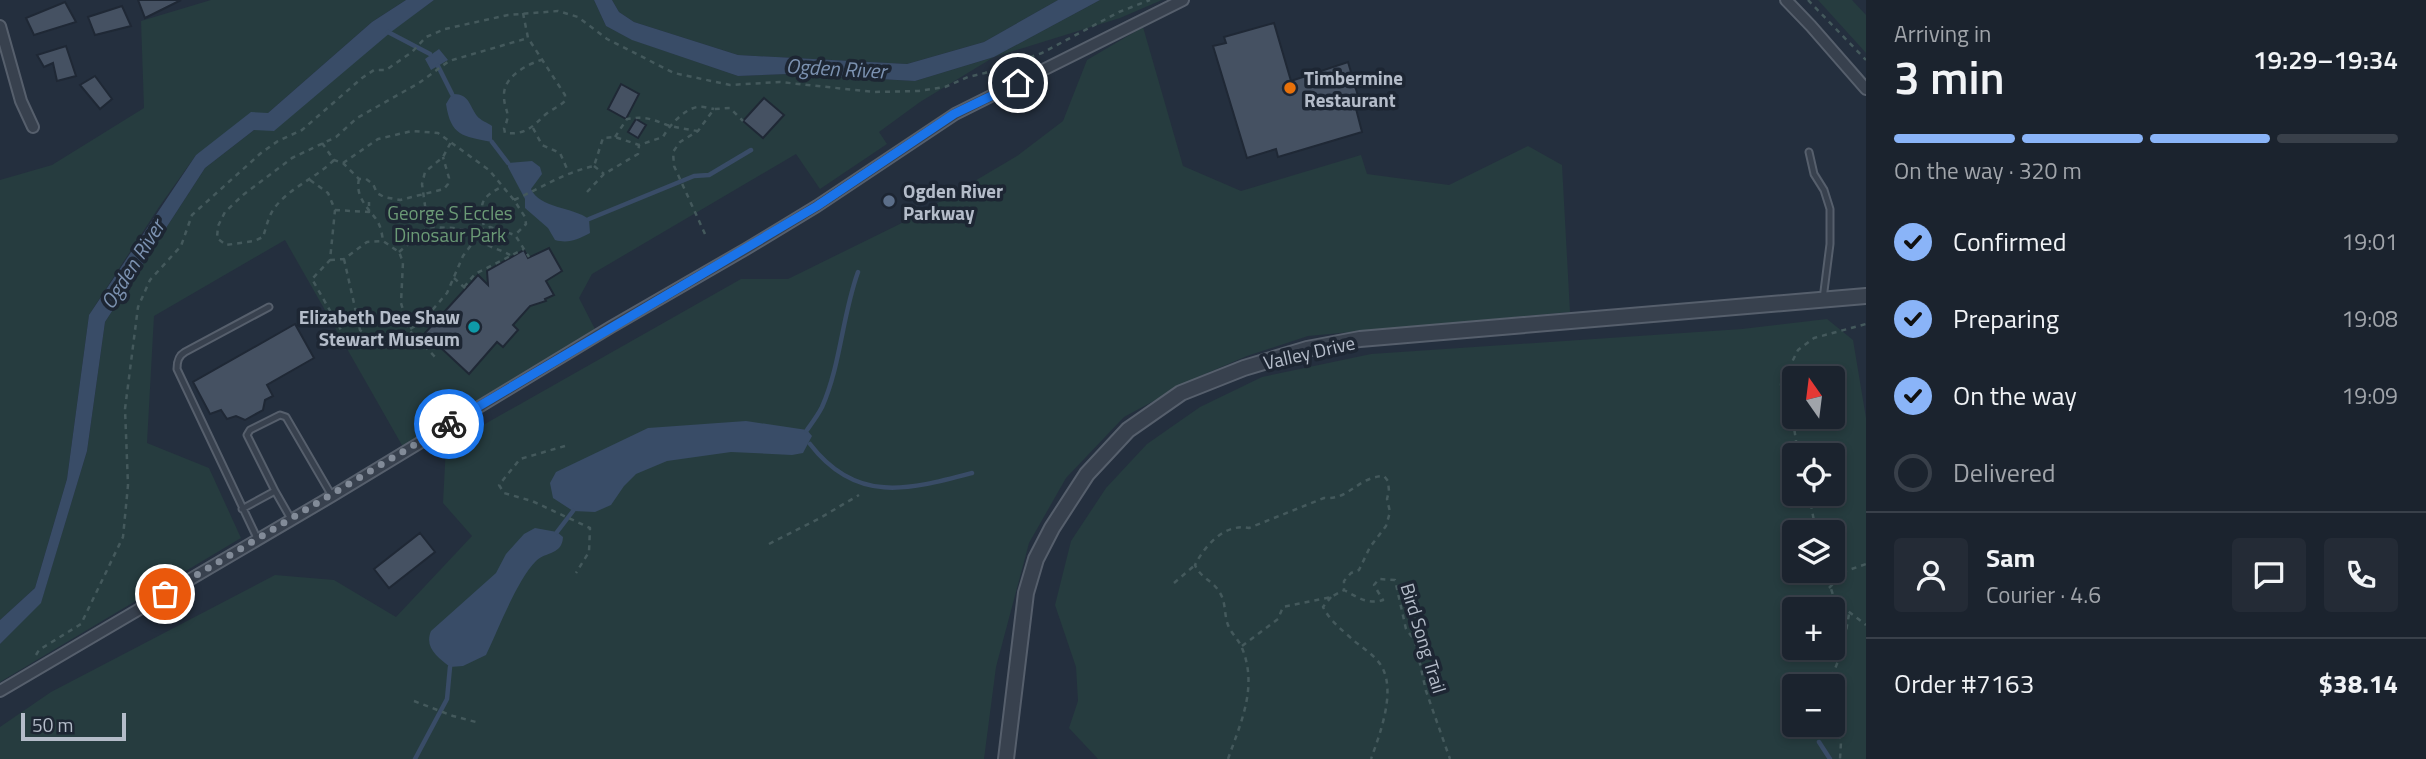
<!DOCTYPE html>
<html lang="en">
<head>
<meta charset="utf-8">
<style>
  body { margin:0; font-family:"Titillium Web",sans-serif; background:#242b36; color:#f1f3f6; height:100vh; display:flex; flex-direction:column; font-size:26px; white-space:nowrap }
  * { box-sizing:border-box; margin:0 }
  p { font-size:23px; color:#a0a4aa }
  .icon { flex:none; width:38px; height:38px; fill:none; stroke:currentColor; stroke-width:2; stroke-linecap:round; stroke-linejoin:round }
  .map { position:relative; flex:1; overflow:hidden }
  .sheet { display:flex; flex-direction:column; background:#1b232e; width:560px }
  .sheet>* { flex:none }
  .needle { width:46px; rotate:346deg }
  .controls { position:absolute; left:1782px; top:366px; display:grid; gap:14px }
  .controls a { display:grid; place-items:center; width:63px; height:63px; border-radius:7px; background:#1b232e; box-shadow:0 4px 10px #0003,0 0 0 2px #39404a; font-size:35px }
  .scale { position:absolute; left:21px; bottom:18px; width:105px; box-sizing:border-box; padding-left:7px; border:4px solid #b4bcc9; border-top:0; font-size:19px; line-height:24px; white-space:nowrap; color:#b4bcc9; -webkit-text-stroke:5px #1d2633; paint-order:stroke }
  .pin { position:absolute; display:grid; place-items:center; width:60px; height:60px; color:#fff; margin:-30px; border:4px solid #fff; border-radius:50%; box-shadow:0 2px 7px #0007 }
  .courier { position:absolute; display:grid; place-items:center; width:70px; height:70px; margin:-35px; border:5px solid #1a73e8; border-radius:50%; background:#fff; color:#222; box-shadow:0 2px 9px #0007 }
  .overview em { font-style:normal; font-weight:600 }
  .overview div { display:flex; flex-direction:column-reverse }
  .overview { display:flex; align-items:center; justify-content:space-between; height:119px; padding:0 28px }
  h1 { font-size:46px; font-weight:600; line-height:52px }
  .bar { display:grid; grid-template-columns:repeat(4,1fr); gap:10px 7px; align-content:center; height:84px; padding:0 28px }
  .bar i { height:9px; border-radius:5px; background:#39404a }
  .bar .active { background:#8ab4f8 }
  .bar p { grid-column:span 4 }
  .line { display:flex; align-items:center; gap:18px; padding:0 28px; border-top:2px solid #39404a }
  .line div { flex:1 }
  .round { display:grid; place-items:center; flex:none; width:74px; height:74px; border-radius:7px; background:#242b36 }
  ol { padding:0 28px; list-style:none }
  li { display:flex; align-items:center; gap:21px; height:77px }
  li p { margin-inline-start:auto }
  li .icon { padding:7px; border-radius:50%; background:#8ab4f8; color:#111; stroke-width:4 }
  li:last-child { color:#a0a4aa }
  li i { width:38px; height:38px; border:4px solid #39404a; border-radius:50% }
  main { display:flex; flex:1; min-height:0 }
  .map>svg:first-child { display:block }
</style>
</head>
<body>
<main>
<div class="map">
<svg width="1866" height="759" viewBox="0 0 1866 759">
  <rect width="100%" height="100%" fill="#242f3e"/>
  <path fill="#263c3f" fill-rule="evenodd" d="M211,0H406L372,22L268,113L196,155L159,207L89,315L67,479L35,588L0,620V180L52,165L144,108L141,21Z
    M434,0H594L606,26L633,40L738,76L788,74L915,81L994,57L1100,0H1162L1120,18L994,57L920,102L879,132L887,144L820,189L796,154L592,274L579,298L597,333L403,447L285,240L154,316L147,443L209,468L241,538L0,682V644L41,602L87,451L105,322L205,168L254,130Z
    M612,0H1058L984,42L907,64L738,55L634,22L619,12Z
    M1818,0H1852L1866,15V53Z
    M1143,27L1183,166L1241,191L1361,155L1367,174L1449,185L1528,146L1562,165L1570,312L1308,336L1247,356L1198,377L1124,417L1066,478L1029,543L996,667L984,759H0V727L51,692L275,575L334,580L396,617L472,536L443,503L446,446L741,279H788L912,218L1017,156L1063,121L1087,60Z
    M1827,319L1853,340L1866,418V759H1098L1069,728L1078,701L1076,667L1055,605L1071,541L1106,488L1147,444L1200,407L1262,377L1371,354L1742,329ZM1794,378H1832V416H1794ZM1794,455H1832V494H1794ZM1794,532H1832V570H1794ZM1794,609H1832V648H1794ZM1794,686H1832V724H1794Z"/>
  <path fill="#394c67" d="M406,0H434L391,32L274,131L254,130L205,168L105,322L87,451L41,603L0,644V620L35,588L67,479L89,315L196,155L251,112L268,113L372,22Z
    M594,0H612L619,12L634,22L738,55L907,64L984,42L1058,0H1100L994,57L915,81L788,74L738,76L632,40L606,26Z
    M439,49L448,60L431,70L425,59Z
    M452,94C469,93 469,105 477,116C480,120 488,123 492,126V142C462,136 451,136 446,104Z
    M532,161L540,167L542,174L531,189C539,208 573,207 589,219L590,233C578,239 569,244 555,240L548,228L525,208V199L508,167V163Z
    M746,421L807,430L812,436L803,453L792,455L731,452L667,461L636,474L624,486L611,505L595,512L573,511L553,498L550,483L556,472L648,428Z
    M535,528L557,532L563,537C562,555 547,551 536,561C517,580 498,630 486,655L463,666L450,667C438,657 424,648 431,631L496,573L506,554L524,534Z"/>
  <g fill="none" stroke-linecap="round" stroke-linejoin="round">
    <path stroke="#394c67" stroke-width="4.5" d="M388,32L430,54
      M438,66L452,94
      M492,142L508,163
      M589,219L694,176L709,175L751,150
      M807,430C812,423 818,415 822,407C841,364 842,316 858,272
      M810,444C856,504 908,490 972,473
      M557,532L573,511
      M1819,742L1830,759
      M415,759L447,699L450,667"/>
  </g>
  <path fill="#455162" stroke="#1f2835" stroke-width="2" d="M138,0H181L145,18Z
    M65,2L76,22L34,35L26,18Z
    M122,6L131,26L95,35L88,17Z
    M1274,23L1291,81L1348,62L1358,96L1353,97L1362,132L1278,157L1276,149L1247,158L1213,46L1226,43L1224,37Z
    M66,46L76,76L57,81L53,63L44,67L37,55Z
    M95,76L112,99L100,109L80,85Z
    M621,84L639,94L626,119L608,109Z
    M764,98L784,115L763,138L743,121Z
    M636,119L646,125L638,138L628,132Z
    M549,248L562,271L546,281L554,295L545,299L546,301L530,306L513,325L518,330L503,347L497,342L469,374L425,333L478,275L488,285L487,271L524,250L528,258Z
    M295,324L314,358L267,385L273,396L265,400L263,410L245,420L236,416L227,419L221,410L210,414L193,382Z
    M420,533L435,552L389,588L374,569Z"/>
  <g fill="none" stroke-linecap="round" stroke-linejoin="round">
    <defs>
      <path id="service" d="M1809,152L1814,174L1824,190L1830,209V244L1823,299
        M275,491L291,519
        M242,509L275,491L247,435L250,430L280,415L286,417L332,496
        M258,540L177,369C177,362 178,356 185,352L269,307"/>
      <path id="minor" d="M1786,0L1811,26L1866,89
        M0,26L21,101L33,127
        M0,691L332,496L611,327L746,249L817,206L955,114L1183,0"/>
      <path id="tertiary" d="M1006,759L1026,593L1036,559L1052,528L1087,474L1128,430L1181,393L1244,368L1307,349L1360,339L1866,296"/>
    </defs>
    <use href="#service" stroke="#565f6c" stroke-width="9"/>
    <use href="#minor" stroke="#565f6c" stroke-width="14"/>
    <use href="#tertiary" stroke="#565f6c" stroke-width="18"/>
    <path stroke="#44595c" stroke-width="2.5" stroke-dasharray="5 5" stroke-linecap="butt" d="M1808,0L1866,60
      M523,13L528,38L565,95V101C559,107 552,109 546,114C532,127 526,135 505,133L504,128C512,112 504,111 504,96C503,77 526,65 541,60
      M533,128L542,145L560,153L568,171
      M615,137L627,119C644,116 652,119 667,125C677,128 687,129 697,131
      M322,143L334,160L343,163L359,179H366L373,184L377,193L384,197L400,200L444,189L448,184L449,178L443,157
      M334,160C315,179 288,188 273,210C268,218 266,228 263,237L254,241L226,245L217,238L218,226L225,212L243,195L292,158L336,137L357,118L419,83L449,61L528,38
      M343,163L378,139L412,131L438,133L489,170L514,200L525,217L526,224L515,235
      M594,166L604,174
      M359,179C355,196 367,207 376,219C381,226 382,234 383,241
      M310,180L328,193L335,210L330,260L312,279L345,337H367
      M587,192L604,174L638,154L639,145
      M514,200C543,187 563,173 594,166L603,138L615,137L639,145L663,137C669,126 683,110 697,107C702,106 709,108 714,109
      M335,210L369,212V202
      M428,227L422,184L425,172L443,157L451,142
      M473,232C482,247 496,247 510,255
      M705,234L674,166L673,152L680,142L698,131L714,109L730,108L743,121
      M399,252L428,227L453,228L473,232L490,227L515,235L529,257
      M344,259L360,330L373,341L391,340L422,322L447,293L463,256L484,228C480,202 479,199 503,186
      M330,260L344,259L367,242L383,241L399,252L403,262L401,303L409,330L438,360
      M454,278L466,289
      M464,287L475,274L524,249
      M565,446L520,459L499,485L504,493L532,501L590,528L589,552L576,573
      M1798,455L1794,427L1783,402L1781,384L1798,350L1814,338L1866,324
      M1809,494L1816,532
      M769,544L820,518L859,495
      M1825,570L1835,601L1866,625
      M1174,583L1195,565
      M1829,588L1846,571L1866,564
      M1331,597L1323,607C1330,621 1341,629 1352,639C1362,648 1377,656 1383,669C1395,694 1380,734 1371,759
      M1242,646L1278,619L1283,607L1331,597L1344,590
      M36,655L39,650L81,624L123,537L128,485L125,409L138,307L150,280L181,246L192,215L261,153L278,141L302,130L362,78L374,70H386L412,52L426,37L445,29L508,15L558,11L578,17L607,39L674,73L730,85L780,82L874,92L919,91L945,87L968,77L985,73L1042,53L1119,12L1150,0
      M1828,686L1843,649L1849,614
      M414,701L453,716L476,722
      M1832,715L1841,742L1840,759
      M1228,759C1241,722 1258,687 1242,648C1239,640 1231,633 1228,625C1224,615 1226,602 1220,593C1214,581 1200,578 1195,565C1205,545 1225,523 1249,528L1324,498C1350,500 1357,477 1384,476L1388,481L1389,491L1387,499L1390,512L1386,526L1370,547L1359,570L1351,573L1344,581V590C1357,597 1368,605 1383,600L1374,585L1379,579L1395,580L1406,629L1415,641L1426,691L1450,759"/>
    <use href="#service" stroke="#38414e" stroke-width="5"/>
    <use href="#minor" stroke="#38414e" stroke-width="10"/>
    <use href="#tertiary" stroke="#38414e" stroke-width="14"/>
  </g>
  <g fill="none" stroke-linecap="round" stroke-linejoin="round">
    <path stroke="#828b98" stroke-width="7" stroke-dasharray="0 12.6" d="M165,594L449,424"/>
    <path stroke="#1a73e8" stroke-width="9" d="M449,424L817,206L954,114L1018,83"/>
  </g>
  <circle fill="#e8710a" stroke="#1d2633" stroke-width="2.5" cx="1290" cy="88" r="7"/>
  <circle fill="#5c6f8a" stroke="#1d2633" stroke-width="2.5" cx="889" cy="201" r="7"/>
  <circle fill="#0f9aa8" stroke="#1d2633" stroke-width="2.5" cx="474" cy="327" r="7"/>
  <g text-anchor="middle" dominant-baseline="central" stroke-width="7" stroke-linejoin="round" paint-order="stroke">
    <g font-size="19" font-weight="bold" fill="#b4bcc9" stroke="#1d2633" text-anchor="start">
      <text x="1304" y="77">Timbermine<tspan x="1304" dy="22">Restaurant</tspan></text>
      <text x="903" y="190">Ogden River<tspan x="903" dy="22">Parkway</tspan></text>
      <text x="460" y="316" text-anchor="end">Elizabeth Dee Shaw<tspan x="460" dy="22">Stewart Museum</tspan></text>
    </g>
    <g font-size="19" fill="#6b9a76" stroke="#1d2633">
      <text x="450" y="212">George S Eccles<tspan x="450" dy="22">Dinosaur Park</tspan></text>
    </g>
    <g font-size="19" fill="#b4bcc9" stroke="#1d2633">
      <text transform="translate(1309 352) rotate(-13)">Valley Drive</text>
      <text transform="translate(1424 638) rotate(73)">Bird Song Trail</text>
    </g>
    <g font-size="21" font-style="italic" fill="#7c92b1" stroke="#1d2633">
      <text transform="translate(836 68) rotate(3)">Ogden River</text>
      <text transform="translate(132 264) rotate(-58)">Ogden River</text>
    </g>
  </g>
</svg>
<div class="controls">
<a><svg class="needle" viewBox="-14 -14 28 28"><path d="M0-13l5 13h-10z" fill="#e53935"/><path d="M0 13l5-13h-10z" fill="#a0a4aa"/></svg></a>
<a><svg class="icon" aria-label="locate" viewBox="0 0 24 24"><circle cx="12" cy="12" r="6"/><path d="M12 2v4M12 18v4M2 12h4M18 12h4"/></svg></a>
<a><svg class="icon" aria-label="layers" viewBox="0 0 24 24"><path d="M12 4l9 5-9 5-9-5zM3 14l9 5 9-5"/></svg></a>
<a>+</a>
<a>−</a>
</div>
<div class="scale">50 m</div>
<div class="pin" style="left:165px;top:594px;background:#ea580c"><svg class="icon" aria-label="bag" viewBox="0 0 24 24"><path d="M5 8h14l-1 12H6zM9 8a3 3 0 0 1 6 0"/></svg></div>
<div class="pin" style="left:1018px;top:83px;background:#1f2937"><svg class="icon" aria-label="home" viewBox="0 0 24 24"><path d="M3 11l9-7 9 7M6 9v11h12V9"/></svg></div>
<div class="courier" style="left:449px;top:424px"><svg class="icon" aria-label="bike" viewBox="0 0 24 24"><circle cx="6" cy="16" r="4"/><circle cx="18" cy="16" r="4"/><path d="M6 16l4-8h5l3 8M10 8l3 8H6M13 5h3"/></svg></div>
</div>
<section class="sheet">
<div class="overview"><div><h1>3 min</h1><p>Arriving in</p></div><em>19:29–19:34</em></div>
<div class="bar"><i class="active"></i><i class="active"></i><i class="active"></i><i></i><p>On the way · 320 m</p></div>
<ol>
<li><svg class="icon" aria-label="check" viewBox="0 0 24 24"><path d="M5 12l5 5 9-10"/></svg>Confirmed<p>19:01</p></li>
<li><svg class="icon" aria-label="check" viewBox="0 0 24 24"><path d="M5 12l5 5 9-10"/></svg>Preparing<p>19:08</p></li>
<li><svg class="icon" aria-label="check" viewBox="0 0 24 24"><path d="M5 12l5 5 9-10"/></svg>On the way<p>19:09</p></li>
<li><i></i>Delivered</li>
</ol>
<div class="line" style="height:126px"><a class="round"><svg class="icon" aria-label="person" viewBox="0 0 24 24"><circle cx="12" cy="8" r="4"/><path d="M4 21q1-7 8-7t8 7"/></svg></a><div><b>Sam</b><p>Courier · 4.6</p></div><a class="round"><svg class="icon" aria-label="chat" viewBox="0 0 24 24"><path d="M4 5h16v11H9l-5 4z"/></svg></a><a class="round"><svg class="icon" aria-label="phone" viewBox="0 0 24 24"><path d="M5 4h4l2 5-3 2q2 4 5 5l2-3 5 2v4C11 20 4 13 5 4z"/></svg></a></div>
<div class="line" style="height:91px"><div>Order #7163</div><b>$38.14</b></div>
</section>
</main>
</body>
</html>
